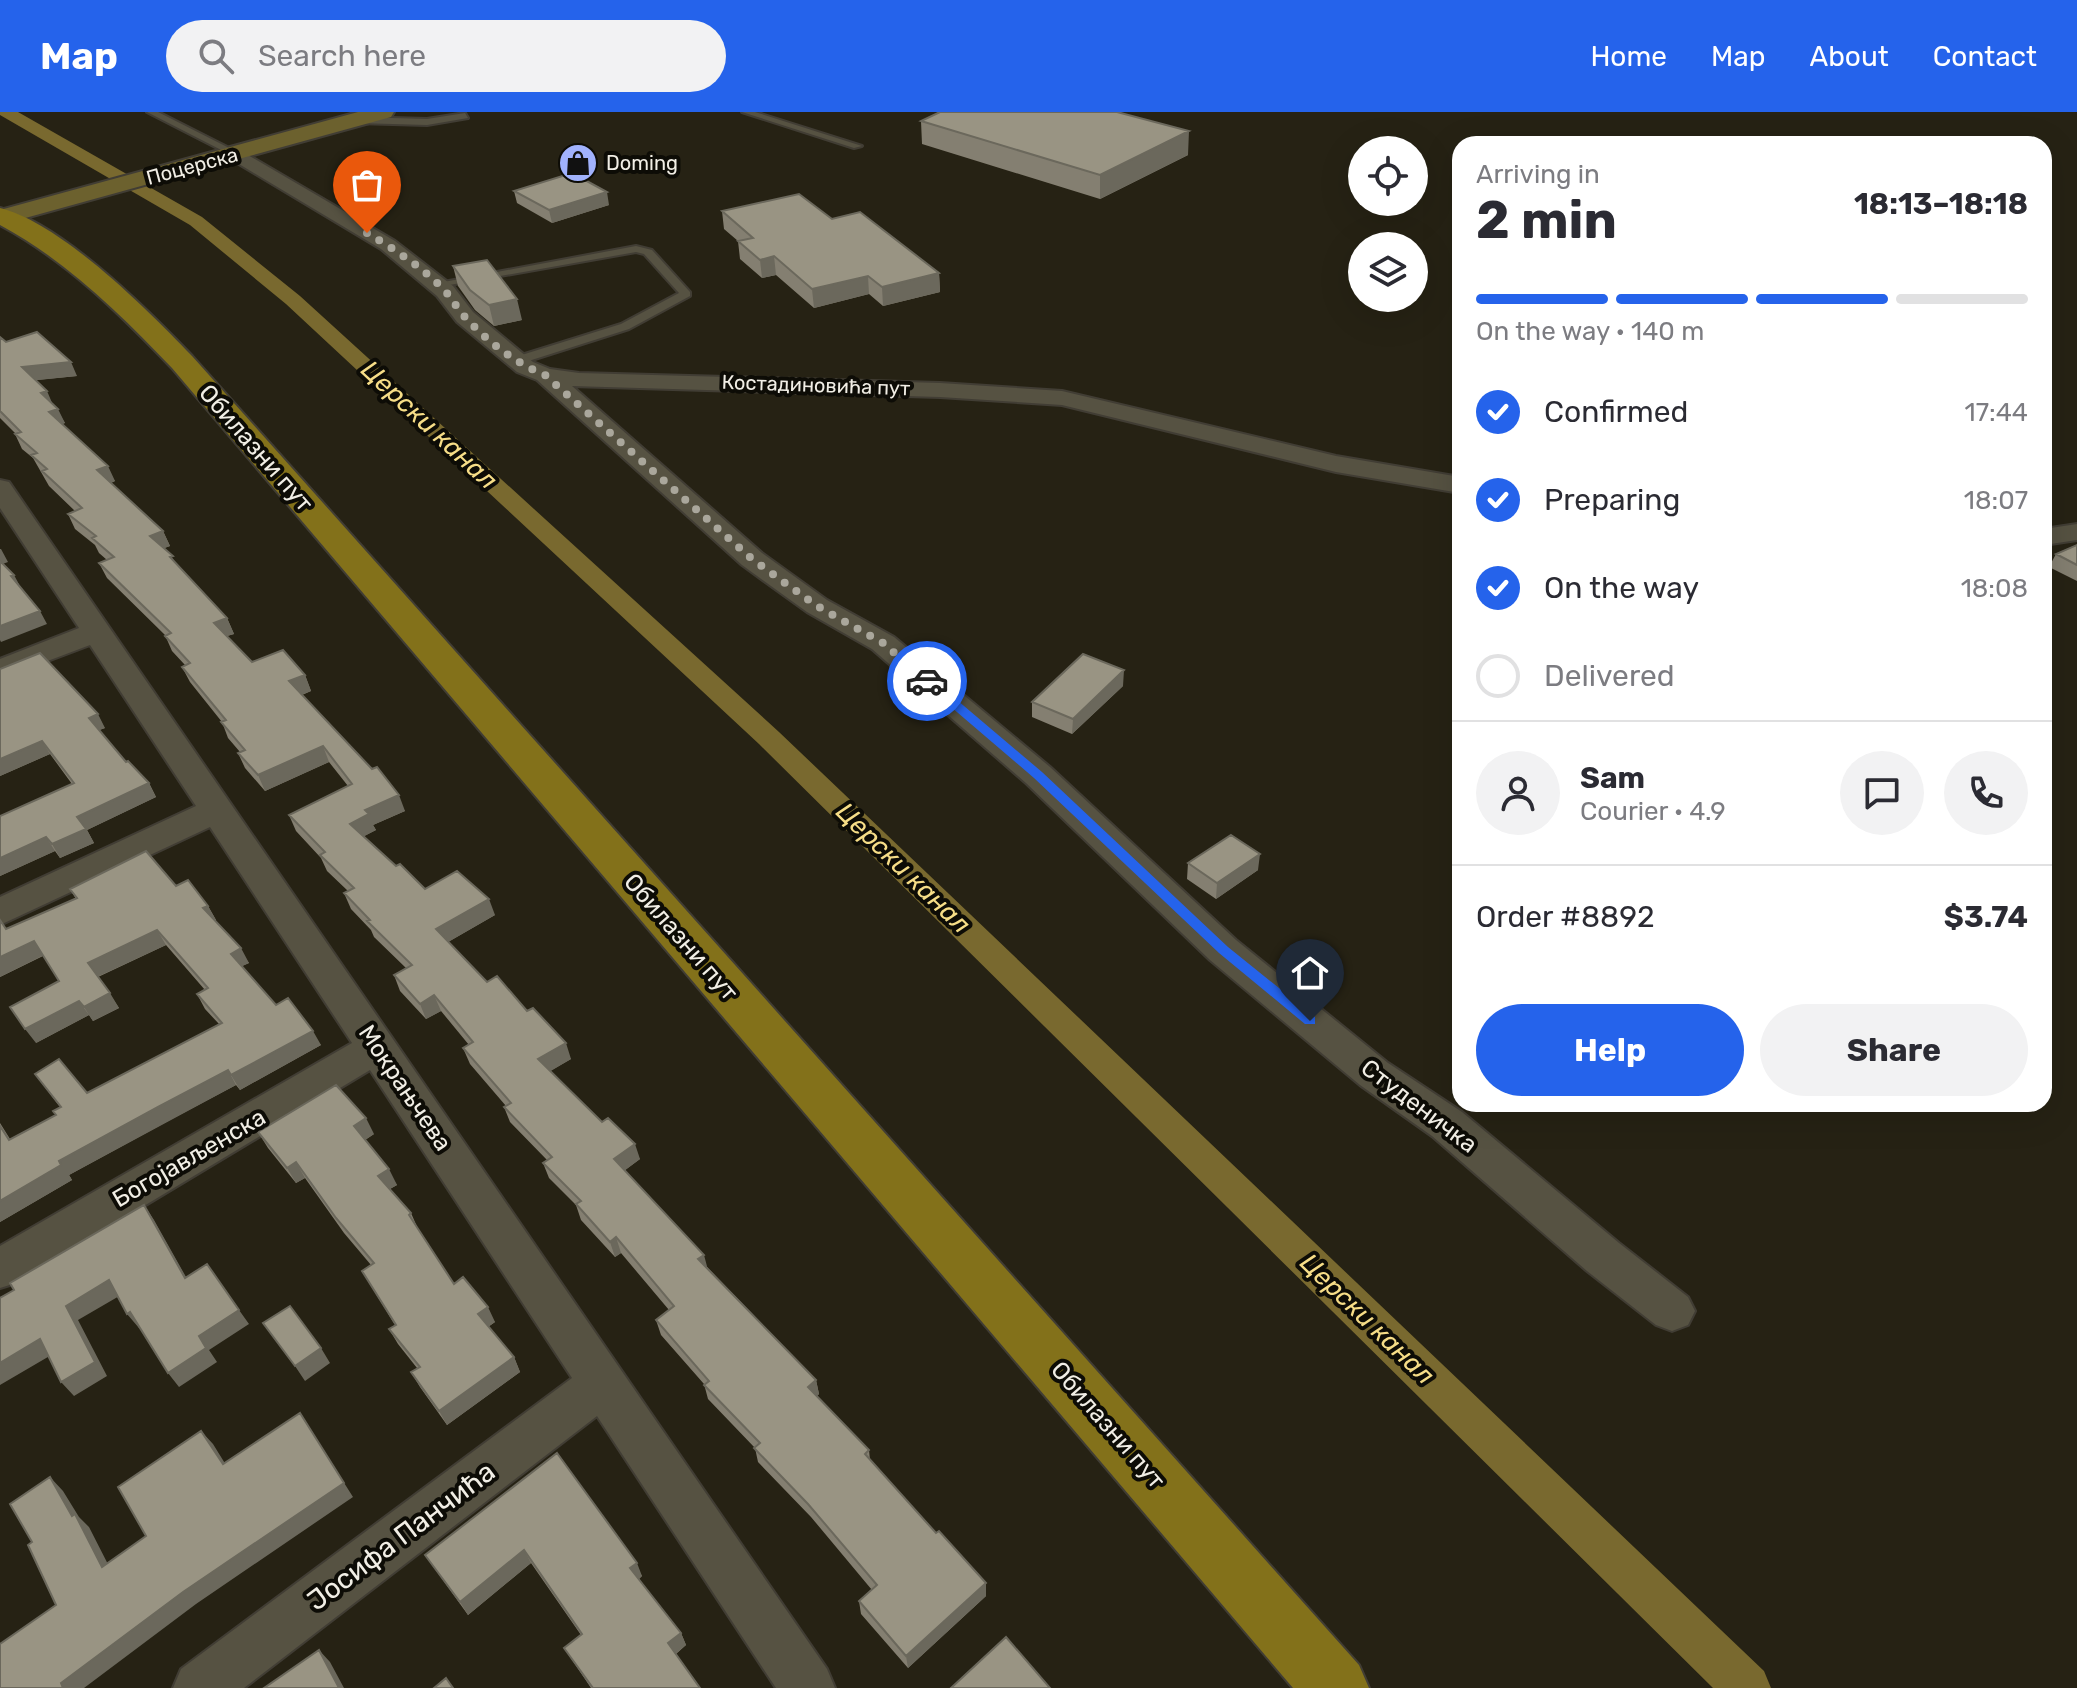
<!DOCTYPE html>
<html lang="en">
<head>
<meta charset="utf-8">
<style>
  body { margin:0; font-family:Rubik,sans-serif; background:#f2f2f3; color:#2b2b33; height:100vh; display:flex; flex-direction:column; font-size:30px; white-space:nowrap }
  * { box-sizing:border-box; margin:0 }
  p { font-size:26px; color:#7c7c81 }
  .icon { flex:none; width:44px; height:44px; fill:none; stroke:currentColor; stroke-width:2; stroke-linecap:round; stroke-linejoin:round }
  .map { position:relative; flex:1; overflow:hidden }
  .side { position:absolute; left:1452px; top:24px; width:600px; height:976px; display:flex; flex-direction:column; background:#fff; border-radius:24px; box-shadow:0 8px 32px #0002 }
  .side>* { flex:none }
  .fabs { position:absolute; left:1348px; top:24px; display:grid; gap:16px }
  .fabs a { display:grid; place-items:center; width:80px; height:80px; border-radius:50%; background:#fff; box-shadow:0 8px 32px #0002; font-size:40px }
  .pin { position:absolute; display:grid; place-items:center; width:68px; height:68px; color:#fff; margin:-82px -34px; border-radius:50% 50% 50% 0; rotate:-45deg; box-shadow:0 0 8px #0007 }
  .pin .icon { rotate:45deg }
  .courier { position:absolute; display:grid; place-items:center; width:80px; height:80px; margin:-40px; border:6px solid #2563eb; border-radius:50%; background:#fff; color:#222; box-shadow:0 2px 10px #0007 }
  .head em { font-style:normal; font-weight:700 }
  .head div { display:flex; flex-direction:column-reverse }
  .head { display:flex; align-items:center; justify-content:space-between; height:136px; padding:0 24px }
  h1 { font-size:52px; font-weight:700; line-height:60px }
  .bar { display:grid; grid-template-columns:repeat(4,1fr); gap:12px 8px; align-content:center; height:96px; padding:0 24px }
  .bar i { height:10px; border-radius:6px; background:#e1e1e2 }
  .bar .active { background:#2563eb }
  .bar p { grid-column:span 4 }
  .line { display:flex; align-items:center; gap:20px; padding:0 24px; border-top:2px solid #e1e1e2 }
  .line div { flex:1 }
  .round { display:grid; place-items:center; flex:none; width:84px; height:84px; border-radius:42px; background:#f2f2f3 }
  ol { padding:0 24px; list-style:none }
  li { display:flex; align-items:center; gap:24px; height:88px }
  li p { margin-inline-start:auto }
  li .icon { padding:8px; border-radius:50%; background:#2563eb; color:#fff; stroke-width:4 }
  li:last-child { color:#7c7c81 }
  li i { width:44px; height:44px; border:4px solid #e1e1e2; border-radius:50% }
  .primary-button { display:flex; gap:16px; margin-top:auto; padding:16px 24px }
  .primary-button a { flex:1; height:92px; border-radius:48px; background:#2563eb; color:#fff; font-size:32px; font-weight:700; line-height:92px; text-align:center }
  .primary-button a+a { background:#f2f2f3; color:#2b2b33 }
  header { display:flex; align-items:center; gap:48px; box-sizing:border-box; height:112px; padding:0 40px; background:#2563eb; color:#fff }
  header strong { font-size:38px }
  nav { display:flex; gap:44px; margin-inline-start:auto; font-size:28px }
  .search { width:560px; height:72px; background:#f2f2f3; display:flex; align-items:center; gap:20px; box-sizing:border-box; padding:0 28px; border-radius:44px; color:#7c7c81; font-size:30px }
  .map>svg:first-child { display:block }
</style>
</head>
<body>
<header>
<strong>Map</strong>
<div class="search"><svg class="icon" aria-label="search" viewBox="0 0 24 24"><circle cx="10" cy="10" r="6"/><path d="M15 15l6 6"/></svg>Search here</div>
<nav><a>Home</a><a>Map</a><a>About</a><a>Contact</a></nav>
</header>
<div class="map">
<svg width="2077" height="1576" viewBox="0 0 2077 1576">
  <rect width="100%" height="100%" fill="#262214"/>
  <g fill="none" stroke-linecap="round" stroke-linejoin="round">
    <path fill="#79692f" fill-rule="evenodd" d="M0,0H18L202,105L300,184L779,620L1764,1559L1771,1576H1713L759,632L286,192L190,113L0,3Z"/>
    <defs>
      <path id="service" d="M147,0H158L241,42L233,44Z
        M742,0H755L862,34L854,36Z
        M465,1L468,6L427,13L357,11L352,8L357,5L427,7Z
        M636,134L652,138L690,180V184L629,217L516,253L512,252V246L621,212L679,181L644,142L636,140L438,175L433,172Z"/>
      <path id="minor" d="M236,36L395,129L453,174L473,200L533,250L550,257L579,261L940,271L1062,279L1336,344L1460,365V381L1336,360L1062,293L940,285L572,274L762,441L827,488L894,525L1050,655L1236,828L1388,951L1462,1000L1619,1131L1688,1185L1695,1199L1688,1213L1672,1219L1656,1213L1587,1159L1432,1024L1360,973L1210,848L1026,671L872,537L807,500L742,453L537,268L517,260L457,210L437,184L381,137L229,46L227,42L229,38Z
        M0,368L9,370L827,1557L835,1576H776L597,1304L244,1576H173L181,1557L572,1266L370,958L16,1171L0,1176V1134L352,931L210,715L0,813V785L196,694L90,533L0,567V547L79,516L0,396Z
        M2077,412V428L2044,433V417Z"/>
      <path id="secondary" d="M358,0H394L391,5L0,113V98Z"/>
      <path id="primary" d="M0,96C61,111 148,198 192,244L1359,1553L1369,1576H1293L172,256C120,202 67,149 0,113Z"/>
    </defs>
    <use href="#service" stroke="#413d34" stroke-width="4"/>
    <use href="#minor" stroke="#413d34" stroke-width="4"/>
    <use href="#secondary" stroke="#413d34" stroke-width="4"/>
    <use href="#primary" stroke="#413d34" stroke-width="4"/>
    <use href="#service" fill="#565242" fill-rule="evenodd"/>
    <use href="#minor" fill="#565242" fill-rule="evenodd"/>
    <use href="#secondary" fill="#6c612e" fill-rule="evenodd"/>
    <use href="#primary" fill="#83711a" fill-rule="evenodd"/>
  </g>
  <path fill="#847f71" d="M921,9L1188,43L1100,87L922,32Z
    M514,79L609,93L552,111L517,91Z
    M722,99L832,107L939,161L940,180L883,194L869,182L814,196L776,163L762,166L740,147L738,129L724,117Z
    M453,154L522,208L494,214L475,198L458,174Z
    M0,225L6,230L77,264L36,268L65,311L62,312L115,369L111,371L163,419L170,434L164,436L176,451L227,506L234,522L227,524L252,550L305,563L311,579L302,583L405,699L373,713L376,718L364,724L396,754L425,777L495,803L448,830L487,870L527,899L571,947L550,959L640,1047L625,1058L708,1156L816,1268L819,1282L817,1284L869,1338L870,1348L986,1484L908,1556L861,1502L859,1489L872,1478L811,1405L758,1350L755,1336L708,1287L704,1272L661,1223L656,1208L669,1198L621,1141L615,1145L581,1108L576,1093L549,1066L543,1051L547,1048L510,1010L504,995L506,994L470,952L463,936L469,933L441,899L426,907L400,879L394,863L406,856L374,825L371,818L351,797L344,781L348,779L327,759L321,746L296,719L289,703L348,674L329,650L265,679L245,656L238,641L240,640L228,626L222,610L190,570L182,555L185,553L172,539L165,523L107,466L99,451L107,448L99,441L95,433L75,417L68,402L75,399L49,374L33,346L22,337L15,322H16L0,306Z
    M2077,433V469L2049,455L2056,442Z
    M0,557L105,616L99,618L126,650L149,671L156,685L87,718L94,731L60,746L55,739L0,764V704L72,672L50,642L0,664Z
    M1123,574L1072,622L1032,605V590Z
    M1188,751L1258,758L1216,787L1187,767Z
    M176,774L208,794L216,808L215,809L249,851L242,854L276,893L321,933L240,978L236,973L168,1009L69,1063L72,1068L0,1110V1011L10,1027L56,1003L60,995L35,962L87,981L219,912L205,897L197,882L205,878L166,833L98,865L119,896L93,909L89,903L36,931L59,869L43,844L0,865V808L6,817L76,787L70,777Z
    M258,1020L374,1022L365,1028L397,1073L390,1077L411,1101L418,1117L454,1172L495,1210L488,1215L514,1245L520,1260L447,1313L420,1275L411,1260L417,1256L398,1232L389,1217L395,1213L362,1159L371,1153L344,1121L305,1066L296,1071L268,1036Z
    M557,1341L642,1464L639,1467L681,1521L686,1533L676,1542L700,1576H591L564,1536L581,1523L531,1451L468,1503L425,1443Z"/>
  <path fill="#6b685c" d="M1189,19L1188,43L1100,87V63Z
    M607,80L609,93L552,111L549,98Z
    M774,144L776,163L762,166L760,148Z
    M939,161L940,180L883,194L882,175Z
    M868,164L869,182L814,196L812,177Z
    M517,187L522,208L494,214L489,193Z
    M71,250L77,264L29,269L22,255Z
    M47,279L53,293L41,281Z
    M58,297L65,311L56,314L49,300Z
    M108,354L115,369L104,373L97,358Z
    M163,419L170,434L157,439L150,424Z
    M0,437H1L8,450L0,453Z
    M14,463L21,476L11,464Z
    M40,499L47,512L1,530L0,528V514Z
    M227,506L234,522L220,526L214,511Z
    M1124,558L1123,574L1072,622L1073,607Z
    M305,563L311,579L296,585L289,569Z
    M98,602L105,616L97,619L89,606Z
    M42,629L50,642L0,664V647Z
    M323,634L329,650L265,679L258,663Z
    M149,671L156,685L87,718L94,731L60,746L52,732L77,705Z
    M399,683L405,699L373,713L376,718L357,728L350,712L365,698Z
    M46,725L55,739L0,764V746Z
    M1260,742L1258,758L1216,787L1217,771Z
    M489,787L495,803L443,833L436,817Z
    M208,794L216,808L211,811L203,796Z
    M157,818L166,833L97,865L88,851Z
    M34,829L44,843L0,865V845Z
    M241,836L249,851L238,856L231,842Z
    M110,881L119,896L93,909L84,895Z
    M434,883L441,899L426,907L420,892Z
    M79,889L89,903L36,931L25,917Z
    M313,919L321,933L240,978L231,963Z
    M566,931L571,947L544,963L538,947Z
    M228,958L236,973L69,1063L72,1068L0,1110V1089L59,1049Z
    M366,1006L374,1022L362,1030L354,1014Z
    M635,1032L640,1047L620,1062L614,1047Z
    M296,1050L305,1066L296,1071L287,1056Z
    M389,1057L397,1073L386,1079L378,1064Z
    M144,1093L154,1108L195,1181L185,1166Z
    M616,1125L621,1141L615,1145L610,1130Z
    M704,1143L708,1158L698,1147Z
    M109,1168L121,1183L78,1208L107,1264L74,1284L61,1270L66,1194Z
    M488,1195L495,1210L485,1217L478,1202Z
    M239,1198L249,1212L209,1238L217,1250L179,1275L168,1261L199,1224Z
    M130,1200L142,1215L139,1216L127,1202Z
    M40,1227L53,1242L0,1273V1251Z
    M321,1236L330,1251L305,1269L295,1254Z
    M514,1245L520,1260L447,1313L439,1299Z
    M816,1268L819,1282L811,1289L808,1275Z
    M300,1301L353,1385L196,1492L84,1576H63L61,1571Z
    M201,1319L213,1332L234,1366L223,1352Z
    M50,1365L63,1379L79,1405L89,1415L116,1468L102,1455Z
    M524,1438L531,1451L468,1503L460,1490Z
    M637,1451L642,1464L636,1469L630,1456Z
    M986,1471V1484L908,1556L906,1544Z
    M681,1521L686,1533L674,1543L668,1531Z
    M319,1538L330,1550L344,1576H339Z"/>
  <path fill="#999483" stroke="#6b685c" stroke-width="2" d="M940,0H1117L1189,19L1100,63L921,9Z
    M572,61L607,80L549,98L514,79Z
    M799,82L832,107L860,100L939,161L882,175L868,164L812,177L774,144L760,148L738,129L753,126L722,99Z
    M487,148L517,187L489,193L470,178L453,154Z
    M37,220L71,250L22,255L47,279L41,281L58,297L49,300L108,354L97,358L163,419L150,424L173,444L170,445L227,506L214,511L252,550L283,538L305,563L289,569L372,657L377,655L399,683L365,698L369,702L350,712L396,754L400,752L425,777L457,759L489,787L436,817L487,870L497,864L527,899L533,896L566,931L538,947L602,1010L608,1006L635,1032L614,1047L704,1143L698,1147L816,1268L808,1275L869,1338L865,1342L936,1421L939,1419L986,1471L906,1544L859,1489L877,1473L808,1392L754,1336L760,1331L704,1273L709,1269L656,1208L674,1194L616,1125L610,1130L576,1092L581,1089L543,1051L552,1045L504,995L511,991L463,936L473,930L434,883L420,892L394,863L412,853L367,809L370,808L344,781L354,776L320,743L325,740L289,703L352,672L323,634L258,663L238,641L245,638L221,610L226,608L182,555L190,551L165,524L171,521L99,451L114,445L92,426L96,424L68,402L82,396L42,359L47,357L31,343L37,341L15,322L21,320L0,299V225L6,230Z
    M2077,433V453L2056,442Z
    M0,449L14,463L11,464L40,499L0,514Z
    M40,541L98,602L89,606L126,650L128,649L149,671L77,705L86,717L52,732L46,725L0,746V704L74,671L42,629L0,647V557Z
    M1083,542L1124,558L1073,607L1032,590Z
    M1231,723L1260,742L1217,771L1188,751Z
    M146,739L176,774L188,768L208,794L203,796L241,836L231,842L276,893L288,886L313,919L231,963L228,958L158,995L59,1049L61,1053L0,1089V1014L9,1028L56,1003L53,999L61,995L35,962L59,947L87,981L222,911L197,882L208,876L157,818L88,851L110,881L84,895L79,889L25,917L10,895L59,869L34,829L0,845V808L6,817L77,786L70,777Z
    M336,973L366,1006L354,1014L389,1057L378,1064L411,1101L409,1103L454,1172L463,1165L488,1195L478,1202L514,1245L439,1299L411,1260L420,1255L389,1217L396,1213L362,1159L374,1151L336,1106L296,1050L287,1056L258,1020Z
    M144,1093L185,1166L207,1152L239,1198L199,1224L206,1236L168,1261L130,1200L127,1202L109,1168L66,1194L95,1250L61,1270L40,1227L0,1251V1186L14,1178L10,1171Z
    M290,1194L321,1236L295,1254L263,1211Z
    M300,1301L344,1371L183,1480L61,1571L63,1576H0V1532L56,1493L28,1433L32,1430L10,1392L50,1365L72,1404L75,1402L102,1455L146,1424L118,1375L201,1319L223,1352Z
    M557,1341L637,1451L630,1456L681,1521L668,1531L700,1576H593L564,1536L582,1522L524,1438L460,1490L425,1443Z
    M1006,1525L1050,1576H951Z
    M319,1538L339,1576H264Z
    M446,1566L453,1576H434Z"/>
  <path fill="#2563eb" d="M923,566H931L1042,660L1228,835L1315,905V912H1305L1219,841L1034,666L923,571Z"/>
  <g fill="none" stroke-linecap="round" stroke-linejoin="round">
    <path stroke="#aaa79c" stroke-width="8" stroke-dasharray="0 14.4" d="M367,121C394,137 425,157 446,180C453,188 458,198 465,205C487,229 515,251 545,263L752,447L817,494L883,531L927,569"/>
  </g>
  <defs>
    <symbol id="shop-disc" viewBox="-11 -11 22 22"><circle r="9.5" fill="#a1b2fd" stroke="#0d0c06"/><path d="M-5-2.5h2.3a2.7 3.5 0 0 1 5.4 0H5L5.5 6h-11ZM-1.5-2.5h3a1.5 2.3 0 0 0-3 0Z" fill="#111"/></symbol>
  </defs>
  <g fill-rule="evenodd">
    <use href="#shop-disc" x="556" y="29" width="44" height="44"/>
  </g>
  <g text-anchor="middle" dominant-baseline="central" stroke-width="8" stroke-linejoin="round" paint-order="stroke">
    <g font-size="20" fill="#f1eee5" stroke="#0d0c06" text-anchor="start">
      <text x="606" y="51">Doming</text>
    </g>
    <g font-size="20" fill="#f1eee5" stroke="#0d0c06">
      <text transform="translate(192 54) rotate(-15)">Поцерска</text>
      <text transform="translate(816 273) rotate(2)">Костадиновића пут</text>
    </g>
    <g font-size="24" fill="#f1eee5" stroke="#0d0c06">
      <text transform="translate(256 336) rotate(49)">Обилазни пут</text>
      <text transform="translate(681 825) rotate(49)">Обилазни пут</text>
      <text transform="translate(405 976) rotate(56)">Мокрањчева</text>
      <text transform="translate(1419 994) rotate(37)">Студеничка</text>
      <text transform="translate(189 1046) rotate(-30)">Богојављенска</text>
      <text transform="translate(1108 1313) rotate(49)">Обилазни пут</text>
    </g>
    <g font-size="26" font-style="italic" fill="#f6dd87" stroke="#0d0c06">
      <text transform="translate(429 313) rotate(43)">Церски канал</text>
      <text transform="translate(903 756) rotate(44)">Церски канал</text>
      <text transform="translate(1367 1207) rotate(44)">Церски канал</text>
    </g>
    <g font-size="28" fill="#f1eee5" stroke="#0d0c06">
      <text transform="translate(401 1424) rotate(-37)">Јосифа Панчића</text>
    </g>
  </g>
</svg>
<div class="fabs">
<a><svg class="icon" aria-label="locate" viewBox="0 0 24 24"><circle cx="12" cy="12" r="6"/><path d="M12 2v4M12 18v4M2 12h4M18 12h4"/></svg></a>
<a><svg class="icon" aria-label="layers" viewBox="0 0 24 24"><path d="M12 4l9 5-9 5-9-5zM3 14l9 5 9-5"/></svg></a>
</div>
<div class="pin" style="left:367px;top:121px;background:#ea580c"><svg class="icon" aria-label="bag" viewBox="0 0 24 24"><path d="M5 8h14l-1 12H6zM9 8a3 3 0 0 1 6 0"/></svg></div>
<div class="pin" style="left:1310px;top:909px;background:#1f2937"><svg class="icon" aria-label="home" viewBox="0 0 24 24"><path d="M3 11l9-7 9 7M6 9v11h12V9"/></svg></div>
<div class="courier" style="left:927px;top:569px"><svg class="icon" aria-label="car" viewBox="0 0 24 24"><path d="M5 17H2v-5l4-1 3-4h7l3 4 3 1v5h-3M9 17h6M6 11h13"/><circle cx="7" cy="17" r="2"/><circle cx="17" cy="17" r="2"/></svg></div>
<section class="side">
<div class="head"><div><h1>2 min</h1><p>Arriving in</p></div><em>18:13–18:18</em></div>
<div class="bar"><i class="active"></i><i class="active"></i><i class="active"></i><i></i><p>On the way · 140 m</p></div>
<ol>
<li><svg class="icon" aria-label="check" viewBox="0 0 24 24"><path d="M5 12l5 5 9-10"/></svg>Confirmed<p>17:44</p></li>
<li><svg class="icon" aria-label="check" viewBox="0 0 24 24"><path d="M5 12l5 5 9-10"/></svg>Preparing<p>18:07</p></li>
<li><svg class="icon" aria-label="check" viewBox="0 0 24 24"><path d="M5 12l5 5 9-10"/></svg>On the way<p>18:08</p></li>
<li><i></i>Delivered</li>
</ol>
<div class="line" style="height:144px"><a class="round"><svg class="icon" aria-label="person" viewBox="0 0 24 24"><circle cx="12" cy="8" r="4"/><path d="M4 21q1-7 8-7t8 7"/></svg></a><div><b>Sam</b><p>Courier · 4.9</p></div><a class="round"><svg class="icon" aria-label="chat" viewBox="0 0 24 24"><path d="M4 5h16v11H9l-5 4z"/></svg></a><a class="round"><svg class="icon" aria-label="phone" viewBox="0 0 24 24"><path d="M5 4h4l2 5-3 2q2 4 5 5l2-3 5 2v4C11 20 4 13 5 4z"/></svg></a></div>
<div class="line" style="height:104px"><div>Order #8892</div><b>$3.74</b></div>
<div class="primary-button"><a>Help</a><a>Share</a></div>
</section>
</div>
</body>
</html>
